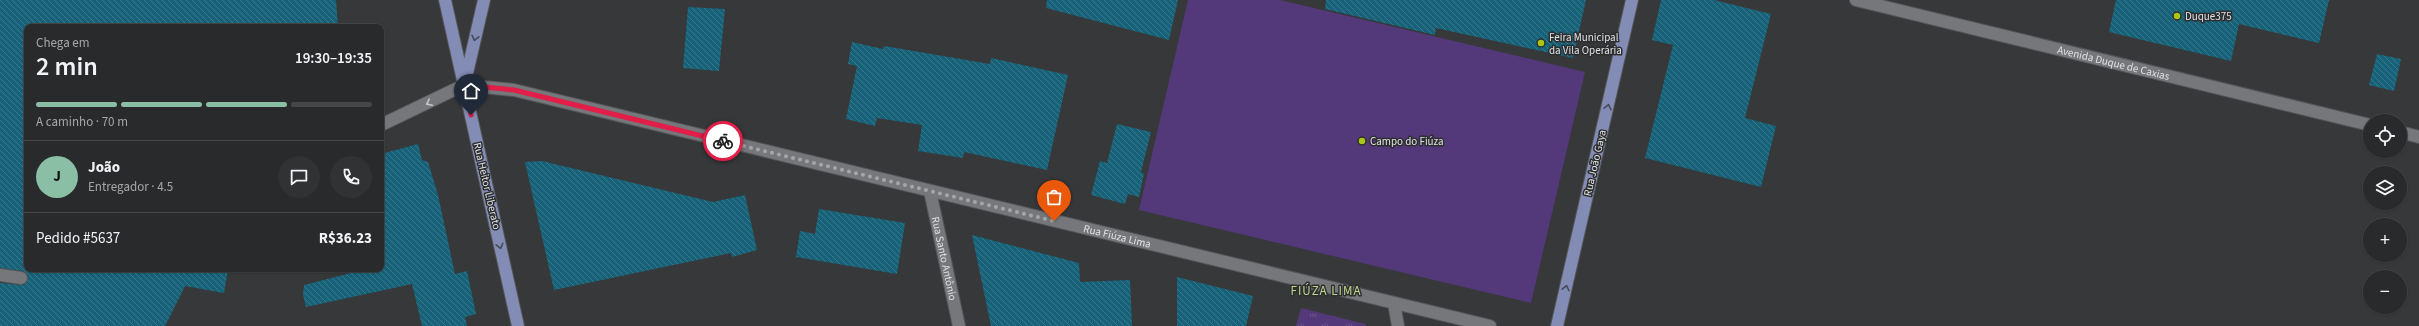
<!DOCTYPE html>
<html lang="pt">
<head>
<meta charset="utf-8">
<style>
  body { margin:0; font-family:"Source Sans 3",sans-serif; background:#303234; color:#f1f3f6; height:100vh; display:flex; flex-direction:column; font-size:15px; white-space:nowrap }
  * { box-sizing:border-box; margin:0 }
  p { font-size:13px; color:#a5a7a9 }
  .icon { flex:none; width:22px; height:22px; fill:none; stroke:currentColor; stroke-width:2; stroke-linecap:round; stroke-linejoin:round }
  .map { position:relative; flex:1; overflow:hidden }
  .details { position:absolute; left:24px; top:24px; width:360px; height:248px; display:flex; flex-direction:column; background:#282a2c; border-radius:8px; box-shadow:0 1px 3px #0004,0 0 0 1px #444648 }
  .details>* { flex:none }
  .controls { position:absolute; left:2363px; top:114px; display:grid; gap:8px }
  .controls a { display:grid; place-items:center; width:44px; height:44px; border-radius:50%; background:#282a2c; box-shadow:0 1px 3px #0004,0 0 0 1px #444648; font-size:20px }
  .pin { position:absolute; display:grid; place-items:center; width:34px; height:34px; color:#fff; margin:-41px -17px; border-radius:50% 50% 50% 0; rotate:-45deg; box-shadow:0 0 4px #0007 }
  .pin .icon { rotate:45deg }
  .courier { position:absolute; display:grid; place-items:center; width:40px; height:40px; margin:-20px; border:3px solid #e11d48; border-radius:50%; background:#fff; color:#222; box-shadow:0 1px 5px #0007 }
  .headline em { font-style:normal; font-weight:600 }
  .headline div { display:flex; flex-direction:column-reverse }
  .headline { display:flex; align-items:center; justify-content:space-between; height:68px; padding:0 12px }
  h1 { font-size:26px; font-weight:600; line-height:30px }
  .bar { display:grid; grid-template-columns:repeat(4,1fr); gap:6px 4px; align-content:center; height:48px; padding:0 12px }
  .bar i { height:5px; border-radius:3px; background:#444648 }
  .bar .on { background:#8abfa5 }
  .bar p { grid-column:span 4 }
  .line { display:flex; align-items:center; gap:10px; padding:0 12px; border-top:1px solid #444648 }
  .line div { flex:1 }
  .round { display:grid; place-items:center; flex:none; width:42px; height:42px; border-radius:21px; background:#303234 }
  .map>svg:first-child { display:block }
</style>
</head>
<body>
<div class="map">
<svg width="2419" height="326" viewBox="0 0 2419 326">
  <defs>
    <pattern id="grass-tufts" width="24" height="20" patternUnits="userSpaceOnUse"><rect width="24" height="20" fill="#54397a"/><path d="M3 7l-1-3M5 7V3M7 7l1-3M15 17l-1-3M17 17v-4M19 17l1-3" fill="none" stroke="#6c558d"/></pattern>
    <pattern id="building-back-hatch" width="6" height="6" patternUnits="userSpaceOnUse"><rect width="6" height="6" fill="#176278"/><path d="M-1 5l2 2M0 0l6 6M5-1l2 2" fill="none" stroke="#38788b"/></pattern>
  </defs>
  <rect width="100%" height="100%" fill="#36383a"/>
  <path fill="url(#grass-tufts)" d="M1301,308L1365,324L1366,326H1296Z"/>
  <path fill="#54397a" d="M1188,0H1280L1585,72L1531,303L1139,210Z"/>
  <path fill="url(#building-back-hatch)" d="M0,0H336L338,27H27V269H228L224,293L185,286L165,326H0V283L23,285L28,279V275L22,271L0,268Z
    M1047,0H1178L1169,40L1046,8Z
    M1326,0H1586L1573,58L1436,28L1435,35L1325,9Z
    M1661,0H1714L1771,14L1745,118L1776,126L1761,187L1645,158L1673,45L1652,40Z
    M2116,0H2329L2319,43L2239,24L2231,61L2109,32Z
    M688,7L725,9L719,71L683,68Z
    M852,42L883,49L884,46L990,64L991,58L1068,75L1047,170L964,152L963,158L918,151L922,125L877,118L875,126L846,119L857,66L848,64Z
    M2377,54L2401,59L2394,91L2369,85Z
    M1117,124L1151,132L1141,172L1144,174L1139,197L1128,194L1125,204L1091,195L1100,161L1107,163Z
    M418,144L422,160L428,162L438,195L455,274L467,271L476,314L465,317L467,326H422L412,284L306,307L303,295L304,285L351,273L350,269H381V154Z
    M542,161L713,202L745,195L757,250L732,257L731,253L554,290L525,162Z
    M819,209L905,223L897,274L796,257L800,231L815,234Z
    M972,235L1079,263L1080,282L1130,280L1132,326H991Z
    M1177,277L1253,296L1246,326H1177Z"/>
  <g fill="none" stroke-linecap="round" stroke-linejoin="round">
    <defs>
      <path id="lane" d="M381,125L464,85
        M0,275L21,278"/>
      <g id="street">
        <path id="s1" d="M1856,0L2370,125"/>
        <path id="s2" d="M464,85L514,90L1490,326"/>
        <path d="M2400,132L2419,137"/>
        <path id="s3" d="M930,191L959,326"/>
        <path d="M1394,303L1398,326"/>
      </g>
      <path id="primary" d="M445,0L518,326
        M465,82L484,0
        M1557,326L1632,0"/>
    </defs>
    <use href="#lane" stroke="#545557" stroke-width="14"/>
    <use href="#street" stroke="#545557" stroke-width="14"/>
    <use href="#primary" stroke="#545557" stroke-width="14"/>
    <use href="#lane" stroke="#75777a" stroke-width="12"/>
    <use href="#street" stroke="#75777a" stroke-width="12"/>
    <use href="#primary" stroke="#838cb5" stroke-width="12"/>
  </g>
  <defs><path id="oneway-chevron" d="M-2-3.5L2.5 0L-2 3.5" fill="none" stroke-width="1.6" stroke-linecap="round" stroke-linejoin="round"/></defs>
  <g stroke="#464a58">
    <use href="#oneway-chevron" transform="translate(475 38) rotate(103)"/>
    <use href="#oneway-chevron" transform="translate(1608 107) rotate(-77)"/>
    <use href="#oneway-chevron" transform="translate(500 246) rotate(77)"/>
    <use href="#oneway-chevron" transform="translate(1566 288) rotate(-77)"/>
  </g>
  <use stroke="#c5c6c9" href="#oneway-chevron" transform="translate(429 103) rotate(153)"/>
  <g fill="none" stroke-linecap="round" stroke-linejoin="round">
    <path stroke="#a4a6a8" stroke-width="4" stroke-dasharray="0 7.2" d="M723,141L1054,221"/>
    <path stroke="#e11d48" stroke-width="5" d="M471,115L464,85L514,90L723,141"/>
  </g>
  <g fill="#aac718" stroke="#2c2e30" stroke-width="1.5">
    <circle cx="2177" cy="16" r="4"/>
    <circle cx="1541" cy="43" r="4"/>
    <circle cx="1362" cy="141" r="4"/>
  </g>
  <g text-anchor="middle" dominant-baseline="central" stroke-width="3" stroke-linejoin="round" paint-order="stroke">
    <g font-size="11" fill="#e0e1e3" stroke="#2c2e30" text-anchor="start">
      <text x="2185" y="16">Duque375</text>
      <text x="1549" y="37">Feira Municipal<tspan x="1549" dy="13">da Vila Operária</tspan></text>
      <text x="1370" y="141">Campo do Fiúza</text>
    </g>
    <g font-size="11" fill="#e0e1e3" stroke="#2c2e30">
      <text stroke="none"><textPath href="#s1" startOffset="265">Avenida Duque de Caxias</textPath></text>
      <text transform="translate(1595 163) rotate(-77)">Rua João Gaya</text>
      <text transform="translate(487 186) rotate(77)">Rua Heitor Liberato</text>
      <text stroke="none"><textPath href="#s2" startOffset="671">Rua Fiúza Lima</textPath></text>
      <text stroke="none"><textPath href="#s3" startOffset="69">Rua Santo Antônio</textPath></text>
    </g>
    <g font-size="13" letter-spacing="1" fill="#c2d489" stroke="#2c2e30">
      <text x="1326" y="291">FIÚZA LIMA</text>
    </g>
  </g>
</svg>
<div class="controls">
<a><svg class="icon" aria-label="locate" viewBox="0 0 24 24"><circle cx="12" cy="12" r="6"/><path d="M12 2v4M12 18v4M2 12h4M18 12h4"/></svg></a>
<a><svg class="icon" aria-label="layers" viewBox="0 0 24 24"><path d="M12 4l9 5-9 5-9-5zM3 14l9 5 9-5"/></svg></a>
<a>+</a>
<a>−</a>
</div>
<div class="pin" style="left:1054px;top:221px;background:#ea580c"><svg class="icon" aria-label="bag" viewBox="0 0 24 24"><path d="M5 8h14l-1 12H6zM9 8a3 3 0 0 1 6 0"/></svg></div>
<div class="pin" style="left:471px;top:115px;background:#1f2937"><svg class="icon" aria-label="home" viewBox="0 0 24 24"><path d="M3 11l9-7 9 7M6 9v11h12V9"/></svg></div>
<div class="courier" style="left:723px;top:141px"><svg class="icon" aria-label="bike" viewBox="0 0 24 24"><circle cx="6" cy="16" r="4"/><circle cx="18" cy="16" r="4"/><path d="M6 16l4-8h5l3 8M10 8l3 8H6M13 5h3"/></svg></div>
<section class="details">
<div class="headline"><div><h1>2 min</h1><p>Chega em</p></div><em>19:30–19:35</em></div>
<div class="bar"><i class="on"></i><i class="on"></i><i class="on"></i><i></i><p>A caminho · 70 m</p></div>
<div class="line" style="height:72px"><b class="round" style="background:#8abfa5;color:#111">J</b><div><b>João</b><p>Entregador · 4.5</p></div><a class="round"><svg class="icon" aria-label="chat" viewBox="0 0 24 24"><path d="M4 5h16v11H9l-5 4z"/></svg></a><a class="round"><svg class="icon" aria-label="phone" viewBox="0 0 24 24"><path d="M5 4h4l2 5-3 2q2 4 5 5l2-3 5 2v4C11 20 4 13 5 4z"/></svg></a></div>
<div class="line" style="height:52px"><div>Pedido #5637</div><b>R$36.23</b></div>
</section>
</div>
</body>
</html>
